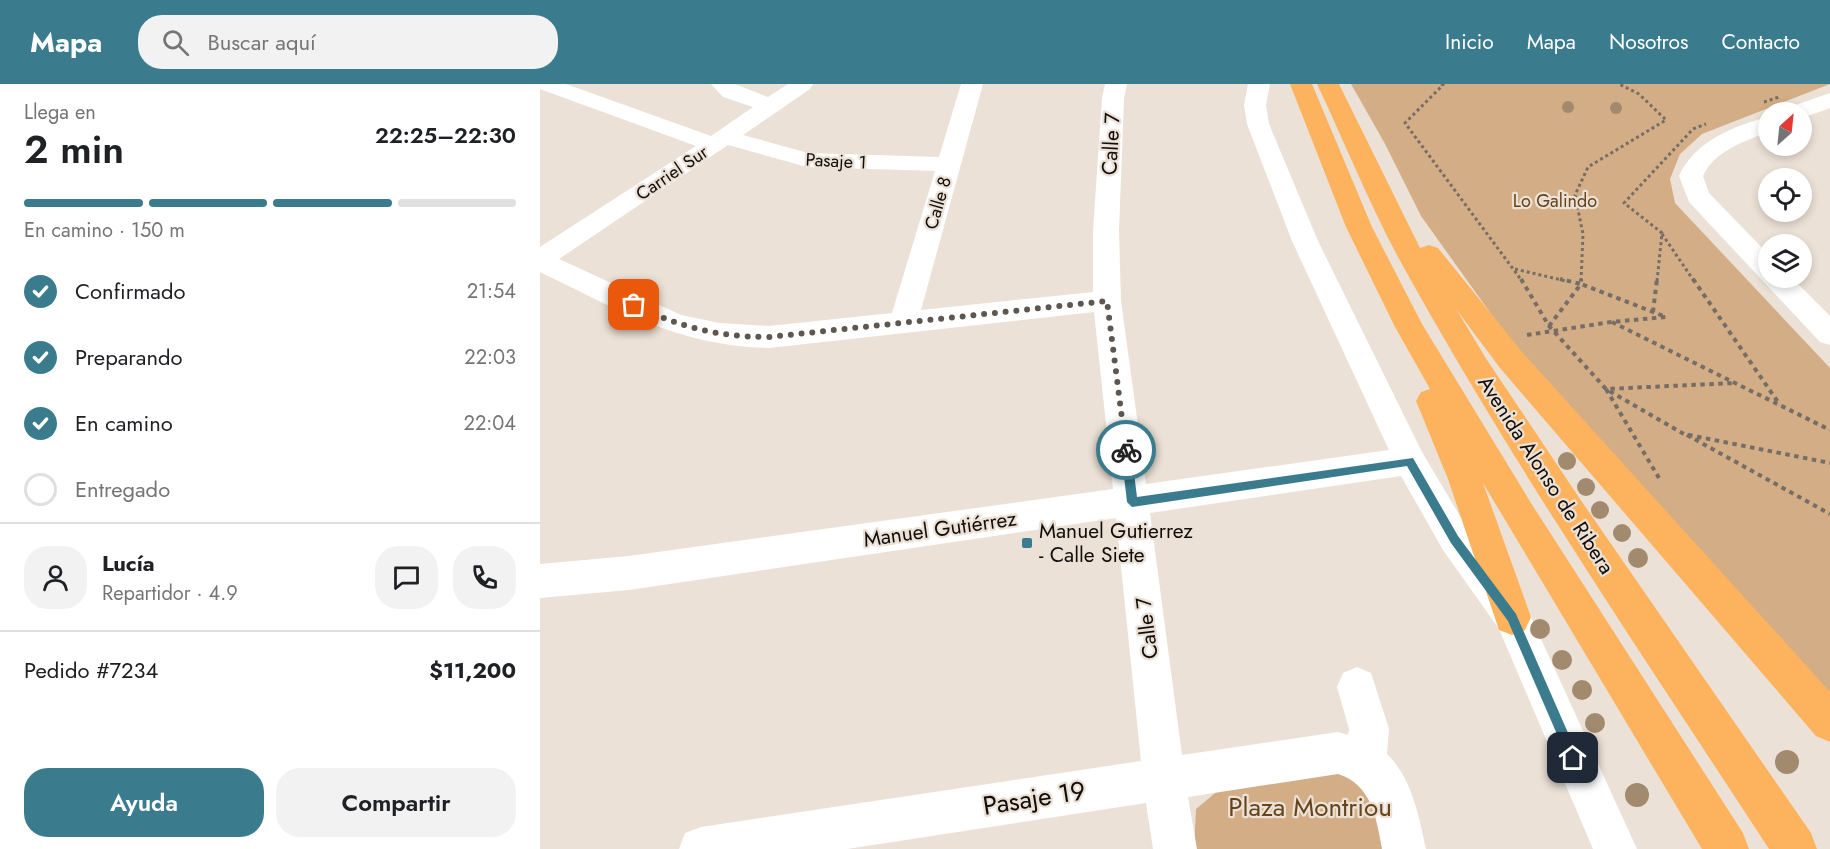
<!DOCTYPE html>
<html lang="es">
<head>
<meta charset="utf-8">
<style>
  body { margin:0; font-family:Jost,sans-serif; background:#f2f2f2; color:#202124; height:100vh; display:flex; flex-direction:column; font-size:22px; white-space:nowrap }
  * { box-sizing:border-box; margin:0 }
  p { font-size:20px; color:#757577 }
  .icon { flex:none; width:33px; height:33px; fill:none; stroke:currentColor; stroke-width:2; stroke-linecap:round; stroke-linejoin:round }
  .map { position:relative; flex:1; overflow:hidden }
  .details { display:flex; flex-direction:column; background:#fff; width:540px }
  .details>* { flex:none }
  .needle { width:39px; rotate:27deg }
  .fabs { position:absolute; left:1218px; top:18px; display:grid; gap:12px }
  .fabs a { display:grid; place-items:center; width:54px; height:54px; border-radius:50%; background:#fff; box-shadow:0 3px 9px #0003; font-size:30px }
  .pin { position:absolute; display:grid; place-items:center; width:51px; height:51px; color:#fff; margin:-26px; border-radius:12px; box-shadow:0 3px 9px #0006 }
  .courier { position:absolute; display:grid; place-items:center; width:60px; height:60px; margin:-30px; border:4px solid #3a7c8d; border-radius:50%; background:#fff; color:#222; box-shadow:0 2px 8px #0007 }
  .overview em { font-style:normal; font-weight:600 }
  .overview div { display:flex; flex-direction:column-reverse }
  .overview { display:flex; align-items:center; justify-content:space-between; height:102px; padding:0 24px }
  h1 { font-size:39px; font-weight:600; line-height:45px }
  .bar { display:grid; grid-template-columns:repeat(4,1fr); gap:9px 6px; align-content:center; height:72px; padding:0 24px }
  .bar i { height:8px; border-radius:4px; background:#e0e0e0 }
  .bar .on { background:#3a7c8d }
  .bar p { grid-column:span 4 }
  .line { display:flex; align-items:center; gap:15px; padding:0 24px; border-top:2px solid #e0e0e0 }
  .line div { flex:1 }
  .round { display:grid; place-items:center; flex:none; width:63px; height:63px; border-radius:24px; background:#f2f2f2 }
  ol { padding:0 24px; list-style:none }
  li { display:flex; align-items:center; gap:18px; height:66px }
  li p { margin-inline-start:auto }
  li .icon { padding:6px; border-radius:50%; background:#3a7c8d; color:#fff; stroke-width:4 }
  li:last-child { color:#757577 }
  li i { width:33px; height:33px; border:3px solid #e0e0e0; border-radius:50% }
  .primary-button { display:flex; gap:12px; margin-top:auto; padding:12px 24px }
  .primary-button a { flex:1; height:69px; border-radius:24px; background:#3a7c8d; color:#fff; font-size:24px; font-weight:600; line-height:69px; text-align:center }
  .primary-button a+a { background:#f2f2f2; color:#202124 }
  header { display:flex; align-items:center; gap:36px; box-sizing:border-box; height:84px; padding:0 30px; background:#3a7c8d; color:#fff }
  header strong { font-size:28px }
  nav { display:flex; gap:33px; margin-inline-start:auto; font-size:21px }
  .search { width:420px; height:54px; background:#f2f2f2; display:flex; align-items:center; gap:15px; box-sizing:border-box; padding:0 21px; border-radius:24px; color:#757577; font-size:22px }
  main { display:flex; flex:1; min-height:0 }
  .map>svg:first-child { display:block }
</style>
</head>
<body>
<header>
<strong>Mapa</strong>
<div class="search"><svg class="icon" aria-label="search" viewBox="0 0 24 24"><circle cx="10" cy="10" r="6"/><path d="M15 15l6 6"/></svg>Buscar aquí</div>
<nav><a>Inicio</a><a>Mapa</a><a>Nosotros</a><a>Contacto</a></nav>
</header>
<main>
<section class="details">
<div class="overview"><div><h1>2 min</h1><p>Llega en</p></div><em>22:25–22:30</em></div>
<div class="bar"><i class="on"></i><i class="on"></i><i class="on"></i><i></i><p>En camino · 150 m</p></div>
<ol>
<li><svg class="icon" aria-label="check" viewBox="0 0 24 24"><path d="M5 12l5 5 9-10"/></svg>Confirmado<p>21:54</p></li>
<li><svg class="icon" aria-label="check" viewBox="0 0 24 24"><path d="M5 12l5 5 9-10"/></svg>Preparando<p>22:03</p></li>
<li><svg class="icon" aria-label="check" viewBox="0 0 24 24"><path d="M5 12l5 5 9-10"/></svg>En camino<p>22:04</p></li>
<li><i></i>Entregado</li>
</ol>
<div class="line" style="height:108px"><a class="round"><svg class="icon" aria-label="person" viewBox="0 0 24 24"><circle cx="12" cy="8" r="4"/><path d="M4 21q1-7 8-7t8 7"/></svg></a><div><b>Lucía</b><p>Repartidor · 4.9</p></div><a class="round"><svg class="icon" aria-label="chat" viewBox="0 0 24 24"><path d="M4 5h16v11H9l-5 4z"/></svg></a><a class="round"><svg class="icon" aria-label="phone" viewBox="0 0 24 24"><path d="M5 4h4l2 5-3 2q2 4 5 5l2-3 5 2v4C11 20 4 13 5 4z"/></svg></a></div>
<div class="line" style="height:78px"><div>Pedido #7234</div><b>$11,200</b></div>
<div class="primary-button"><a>Ayuda</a><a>Compartir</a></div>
</section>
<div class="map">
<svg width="1290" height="765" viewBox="0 0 1290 765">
  <rect width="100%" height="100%" fill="#ece1d6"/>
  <path fill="#d3ad85" d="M811,0H1290L1162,50L1140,70L1130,95L1135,119L1290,284V611L994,290L881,132L844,58Z
    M787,681L821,701L844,732L849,765H654L656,725L680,705Z"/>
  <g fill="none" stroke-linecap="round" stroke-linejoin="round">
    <path stroke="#756e67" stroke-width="3" stroke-dasharray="3 3" stroke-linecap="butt" d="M901,0L903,1L865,39L982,197
      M1224,18L1239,13
      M1122,150L1154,197
      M975,185L1026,197
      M1041,197L1043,150L1035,111L1048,83L1126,36L1099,10L1079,0
      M1117,197L1122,149L1084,119L1153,45L1166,40"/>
    <path stroke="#756e67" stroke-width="4" stroke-dasharray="4.5 4.5" stroke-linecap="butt" d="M981,195L1009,242L1066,305L1144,350L1290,379
      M1153,195L1240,321
      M1113,228L1117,195
      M1072,238L1290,346
      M1009,242L1041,200L1020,195
      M987,251L1071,238L1126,233L1041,200V195
      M1147,351L1290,430
      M1119,394L1066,305L1195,299"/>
    <path fill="#fff" fill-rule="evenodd" d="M0,0H26L171,52L213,23L183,13L171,0H195L228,13L248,0H273L270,5L203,51L268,69L399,73L421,0H443L381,226L553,208V147L562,14L565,0H587L584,14L579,147L581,217L606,400L849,366L752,157L707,40L704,21L708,0H730L726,21L729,40L778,157L882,368L927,444L985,520L1097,765H1053L959,545L903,466L861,392L610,429L642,671L798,648L808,651L809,645L797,603L803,589L817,583L831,589L849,645L847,670C872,694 879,733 886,765H842C836,734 832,701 798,690L648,713L657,765H613L606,719L307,765H139L145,749L161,743L601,677L576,434L89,506L0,514V480L89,472L573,405L554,228L229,264C138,262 79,226 0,188V163L156,62L0,5ZM188,61L267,83L395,87L352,229L229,242L180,239L141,231L19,175Z
      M1290,9V24L1262,34V28H1247L1250,23Z
      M1228,33V48C1205,57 1174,67 1163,92L1169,109L1228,170V194H1252L1290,232V261L1280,258L1149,118L1139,92C1154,58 1193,42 1228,33Z"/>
    <path fill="#fdb35d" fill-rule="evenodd" d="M750,0H772L832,143L882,240L991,419L1203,749L1209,765H1162L943,399L991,533L985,546L972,551L959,546L908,395L876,317L881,308L890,305L855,243L806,143Z
      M777,0H799L880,164L889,161L898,164L982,268L1290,608V658L1276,652L960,284L916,225L947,276L1040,415L1271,749L1277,765H1229C1102,570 970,377 858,173C828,117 804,57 777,0Z"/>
  </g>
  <g fill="#a28a6f">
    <circle cx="1028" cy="23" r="6"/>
    <circle cx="1076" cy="24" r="6"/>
    <circle cx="1027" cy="377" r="9"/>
    <circle cx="1046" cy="403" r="9"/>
    <circle cx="1060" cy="426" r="9"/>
    <circle cx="1082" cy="449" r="9"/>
    <circle cx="1098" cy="474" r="10"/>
    <circle cx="1000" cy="545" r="10"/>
    <circle cx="1022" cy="576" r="10"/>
    <circle cx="1042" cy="606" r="10"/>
    <circle cx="1055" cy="639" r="10"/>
    <circle cx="1247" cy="678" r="12"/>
    <circle cx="1097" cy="711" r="12"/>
  </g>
  <path fill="#3a7c8d" d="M586,362L591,366L597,413L873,374L918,452L976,530L1039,674L1037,678L1033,680L1029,678L968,537L911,459L867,382L592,423L587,418L581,366Z"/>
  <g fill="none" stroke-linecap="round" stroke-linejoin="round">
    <path stroke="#5e5751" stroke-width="6" stroke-dasharray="0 10.8" d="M94,221C141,243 176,253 229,253L567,217L586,366"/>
  </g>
  <rect fill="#3a7c8d" stroke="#ece1d6" stroke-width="2" x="481" y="453" width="12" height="12" rx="3"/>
  <g text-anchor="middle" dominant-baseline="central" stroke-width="4.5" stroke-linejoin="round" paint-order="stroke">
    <g font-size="18" fill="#110d0a" stroke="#ece1d6">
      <text transform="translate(296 77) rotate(3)">Pasaje 1</text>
      <text transform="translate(132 89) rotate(-34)">Carriel Sur</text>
      <text transform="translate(398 119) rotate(-74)">Calle 8</text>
    </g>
    <g font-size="18" fill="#65431b" stroke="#ece1d6">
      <text x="1015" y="117">Lo Galindo</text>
    </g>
    <g font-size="21" fill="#110d0a" stroke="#ece1d6">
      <text transform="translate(571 60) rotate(-87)">Calle 7</text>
      <text transform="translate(1006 391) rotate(57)">Avenida Alonso de Ribera</text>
      <text transform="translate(400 445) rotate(-8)">Manuel Gutiérrez</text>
      <text transform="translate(607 544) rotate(-97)">Calle 7</text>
    </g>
    <g font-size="21" fill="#110d0a" stroke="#ece1d6" text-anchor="start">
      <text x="499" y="447">Manuel Gutierrez<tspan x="499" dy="24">- Calle Siete</tspan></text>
    </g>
    <g font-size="26" fill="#110d0a" stroke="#ece1d6">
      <text transform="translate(494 714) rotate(-9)">Pasaje 19</text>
    </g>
    <g font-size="26" fill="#65431b" stroke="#ece1d6">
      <text x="770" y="723">Plaza Montriou</text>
    </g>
  </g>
</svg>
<div class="fabs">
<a><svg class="needle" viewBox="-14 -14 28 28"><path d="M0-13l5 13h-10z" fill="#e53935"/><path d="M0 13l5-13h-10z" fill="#757577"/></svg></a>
<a><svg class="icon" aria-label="locate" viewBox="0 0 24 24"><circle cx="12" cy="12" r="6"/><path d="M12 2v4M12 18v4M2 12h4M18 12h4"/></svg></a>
<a><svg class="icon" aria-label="layers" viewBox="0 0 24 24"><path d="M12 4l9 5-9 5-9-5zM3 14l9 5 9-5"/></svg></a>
</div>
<div class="pin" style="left:94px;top:221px;background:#ea580c"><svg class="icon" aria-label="bag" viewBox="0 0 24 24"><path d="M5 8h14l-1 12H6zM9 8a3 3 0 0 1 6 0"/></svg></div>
<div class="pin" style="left:1033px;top:674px;background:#1f2937"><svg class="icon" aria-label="home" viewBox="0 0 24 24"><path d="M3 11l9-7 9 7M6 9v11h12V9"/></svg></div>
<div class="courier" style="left:586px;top:366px"><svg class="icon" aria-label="bike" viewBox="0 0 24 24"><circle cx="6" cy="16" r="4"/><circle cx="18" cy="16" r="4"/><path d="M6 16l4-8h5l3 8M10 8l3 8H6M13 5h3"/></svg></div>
</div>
</main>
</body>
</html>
